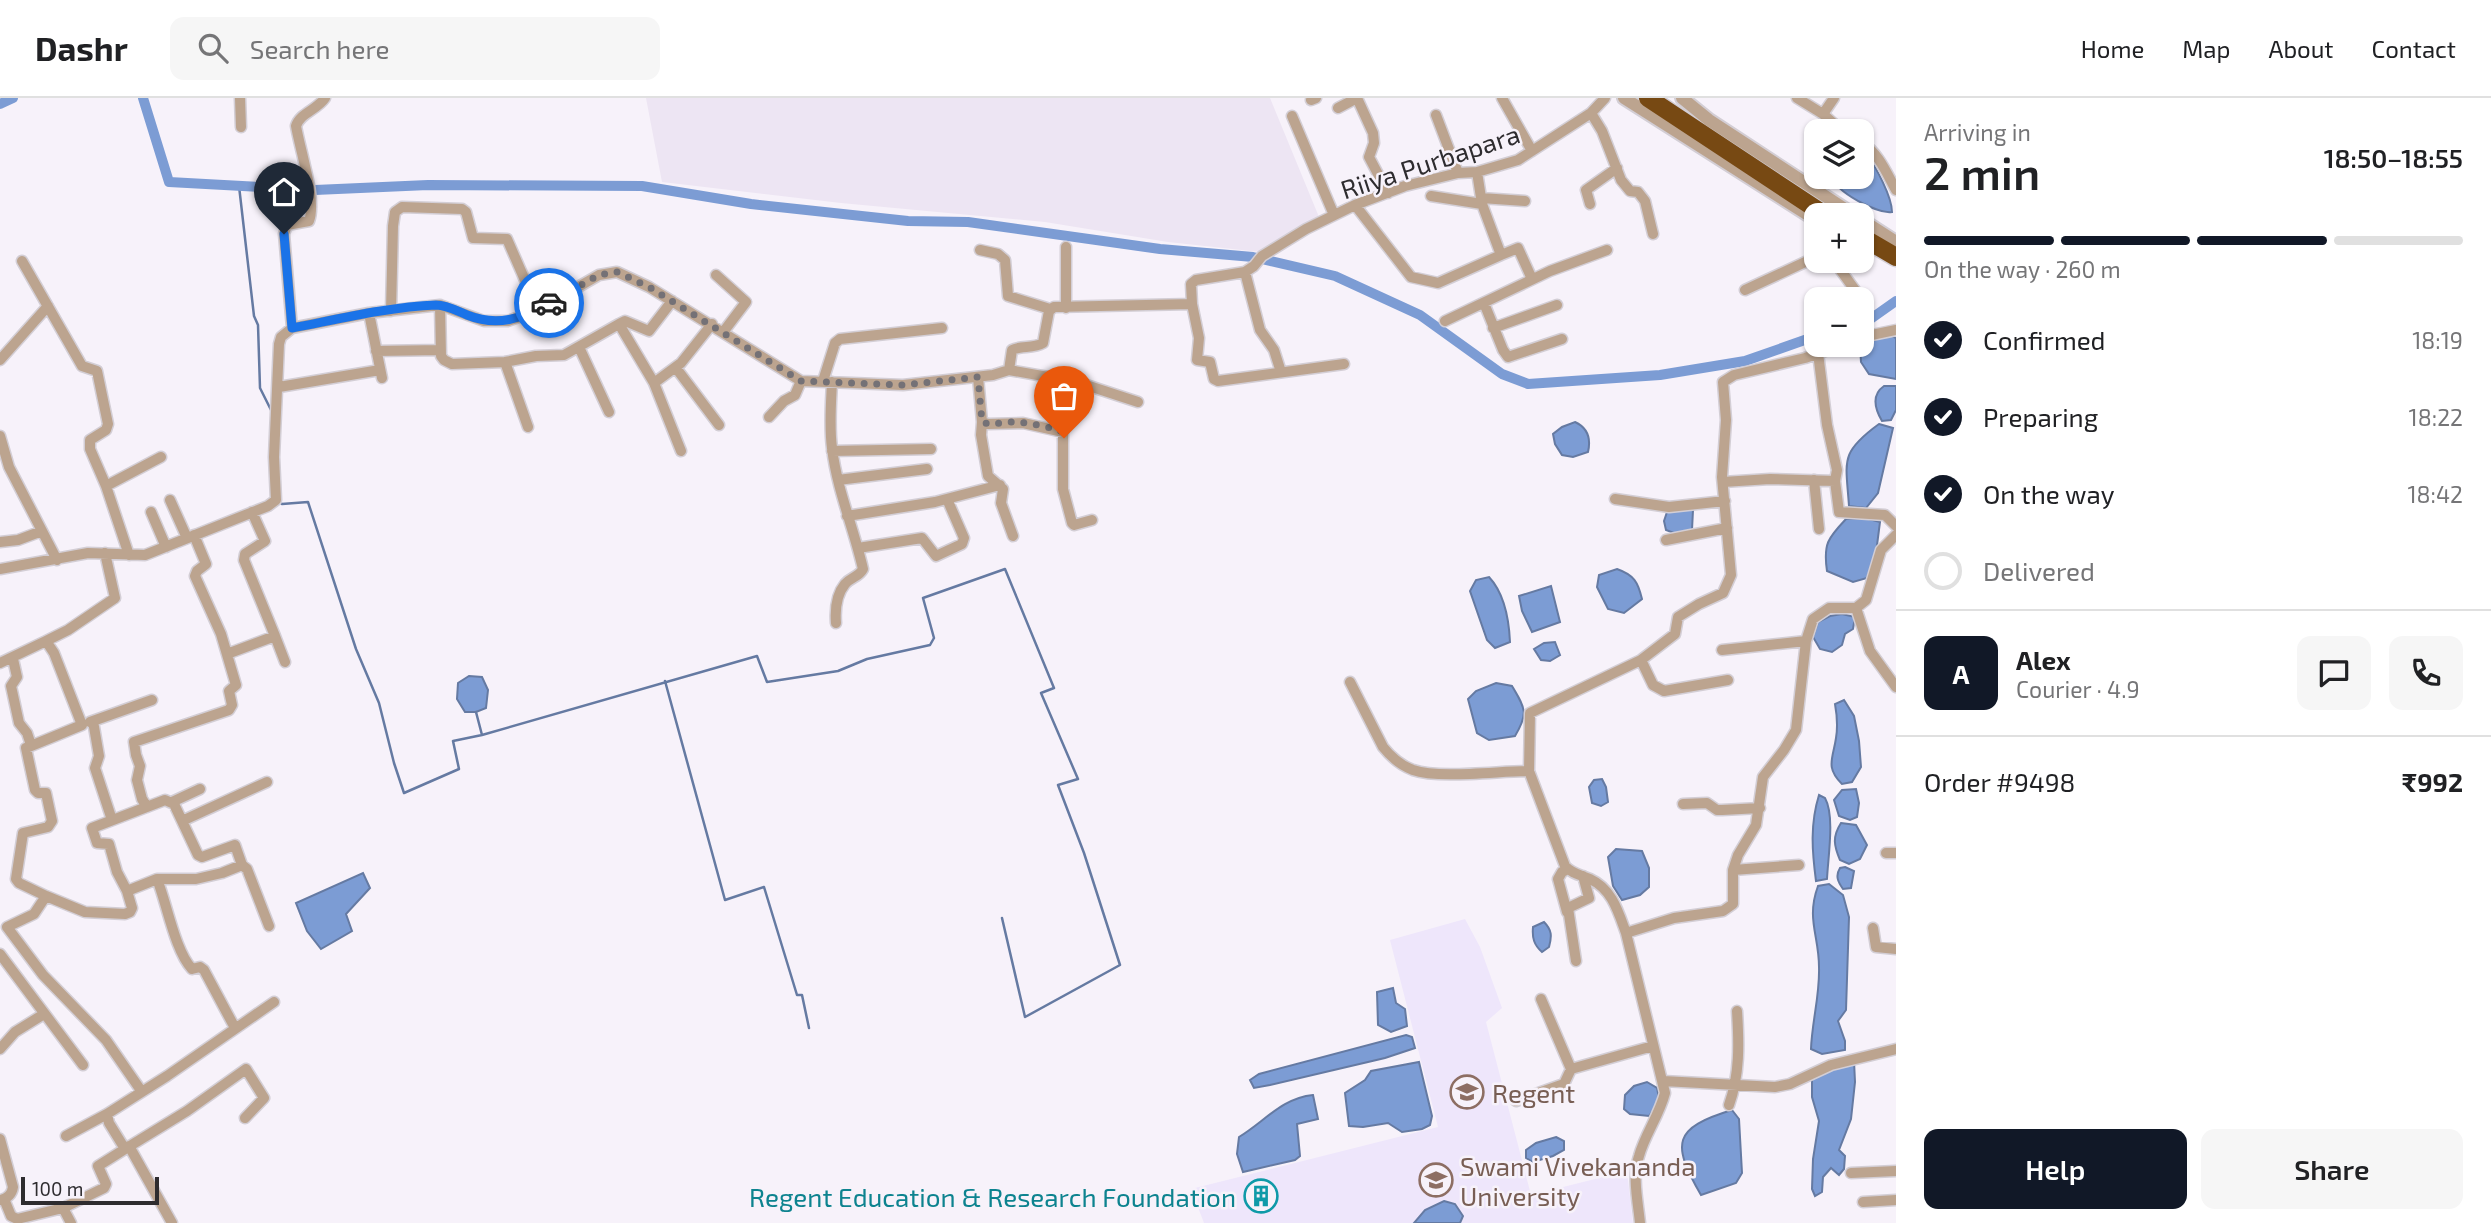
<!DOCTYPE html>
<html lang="en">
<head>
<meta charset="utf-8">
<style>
  body { margin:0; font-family:"Exo 2",sans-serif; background:#f6f6f6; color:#202124; height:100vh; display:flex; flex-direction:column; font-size:26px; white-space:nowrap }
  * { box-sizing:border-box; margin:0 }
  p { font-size:23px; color:#757577 }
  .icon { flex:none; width:38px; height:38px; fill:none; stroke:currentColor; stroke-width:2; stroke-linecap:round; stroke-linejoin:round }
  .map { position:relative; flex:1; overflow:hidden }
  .details { display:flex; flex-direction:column; background:#fff; width:595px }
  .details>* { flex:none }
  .buttons { position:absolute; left:1804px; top:21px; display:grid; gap:14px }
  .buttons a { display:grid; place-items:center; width:70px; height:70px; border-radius:14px; background:#fff; box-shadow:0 2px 5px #0004; font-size:35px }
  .scale { position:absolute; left:21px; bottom:18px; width:138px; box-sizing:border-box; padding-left:7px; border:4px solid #2e2c2f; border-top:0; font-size:19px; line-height:24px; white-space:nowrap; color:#2e2c2f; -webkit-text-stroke:5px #f7f2fa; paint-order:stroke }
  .pin { position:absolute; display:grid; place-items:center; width:60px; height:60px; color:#fff; margin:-72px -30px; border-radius:50% 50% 50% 0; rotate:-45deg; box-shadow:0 0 7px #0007 }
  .pin .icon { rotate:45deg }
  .courier { position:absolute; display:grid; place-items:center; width:70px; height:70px; margin:-35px; border:5px solid #1a73e8; border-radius:50%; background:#fff; color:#222; box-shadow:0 2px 9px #0007 }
  .summary em { font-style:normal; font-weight:600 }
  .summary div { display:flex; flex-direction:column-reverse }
  .summary { display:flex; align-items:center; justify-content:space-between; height:119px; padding:0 28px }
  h1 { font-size:46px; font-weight:600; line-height:52px }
  .bar { display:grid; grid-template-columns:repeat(4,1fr); gap:10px 7px; align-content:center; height:84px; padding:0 28px }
  .bar i { height:9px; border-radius:5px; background:#e0e0e0 }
  .bar .active { background:#111827 }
  .bar p { grid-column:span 4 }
  .line { display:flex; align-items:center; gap:18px; padding:0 28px; border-top:2px solid #e0e0e0 }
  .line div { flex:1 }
  .round { display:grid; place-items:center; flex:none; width:74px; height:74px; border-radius:14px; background:#f6f6f6 }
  ol { padding:0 28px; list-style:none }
  li { display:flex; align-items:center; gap:21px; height:77px }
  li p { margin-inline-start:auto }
  li .icon { padding:7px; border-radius:50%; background:#111827; color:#fff; stroke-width:4 }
  li:last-child { color:#757577 }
  li i { width:38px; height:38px; border:4px solid #e0e0e0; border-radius:50% }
  .primary-button { display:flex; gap:14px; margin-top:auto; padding:14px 28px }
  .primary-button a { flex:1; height:80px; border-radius:14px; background:#111827; color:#fff; font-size:28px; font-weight:600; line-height:80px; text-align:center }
  .primary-button a+a { background:#f6f6f6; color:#202124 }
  header { display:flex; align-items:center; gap:42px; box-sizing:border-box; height:98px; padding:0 35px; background:#fff; border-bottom:2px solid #e0e0e0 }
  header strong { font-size:33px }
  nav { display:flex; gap:38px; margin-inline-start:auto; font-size:24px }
  .search { width:490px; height:63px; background:#f6f6f6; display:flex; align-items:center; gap:18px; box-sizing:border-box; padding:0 24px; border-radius:14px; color:#757577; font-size:26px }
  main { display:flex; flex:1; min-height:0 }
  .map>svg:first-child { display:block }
</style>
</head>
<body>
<header>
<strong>Dashr</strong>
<div class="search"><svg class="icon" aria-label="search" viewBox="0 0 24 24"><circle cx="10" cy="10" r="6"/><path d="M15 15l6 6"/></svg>Search here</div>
<nav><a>Home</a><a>Map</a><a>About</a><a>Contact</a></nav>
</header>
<main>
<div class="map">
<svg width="1896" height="1125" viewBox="0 0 1896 1125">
  <rect width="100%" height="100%" fill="#f7f2fa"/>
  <path fill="#ede5f3" d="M646,0H1270L1319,119L1260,154L1168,144L1045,124L841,105L662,84Z"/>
  <path fill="#eee6fb" d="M1465,821L1480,849L1502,910L1486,924L1531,1097L1627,1073L1633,1125H1204L1191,1091L1438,1029L1390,842Z"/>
  <path fill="#7c9cd4" stroke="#657aa2" stroke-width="2" d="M1862,57H1867C1876,69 1892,99 1892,114C1877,116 1836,94 1832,79H1862Z
    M1890,237L1896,240V281L1869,276L1861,264L1860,247L1862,245Z
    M1884,288H1896V312L1891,322L1882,323C1875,311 1871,297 1884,288Z
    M1575,324C1588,330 1591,341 1588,354L1573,359L1562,357L1555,346L1553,336L1562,329Z
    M1879,326L1893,330L1878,395L1866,410L1849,408C1846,363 1839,355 1879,326Z
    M1688,406L1693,412L1692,432L1679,437L1666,432L1664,423L1668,411Z
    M1865,420L1880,424L1876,455L1867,480L1853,484L1827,473C1823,446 1828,440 1846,421Z
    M1617,471C1634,477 1638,484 1642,501L1624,515L1608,511L1597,489L1599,477Z
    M1489,479C1504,495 1509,522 1510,544L1495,550L1487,542L1470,493L1476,482Z
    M1551,488L1560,524L1532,534L1522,513L1519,498Z
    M1842,516L1855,519L1853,531L1845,536L1842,547L1832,554L1820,551L1813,539L1818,524L1830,518Z
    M1555,544L1560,557L1550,563L1541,562L1534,551L1544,545Z
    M469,578L482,579L488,592L486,610L476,614H465L457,601L458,585Z
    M1496,585L1512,588C1525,610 1529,615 1515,638L1489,642L1477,635L1468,601L1476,593Z
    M1844,602L1854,618L1859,643L1861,669L1852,684L1842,686C1825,669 1833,661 1836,640C1838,628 1837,617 1835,606Z
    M1602,681L1606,689L1608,704L1601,708L1592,705L1589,689L1594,682Z
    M1856,691L1859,705L1857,719L1850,722L1839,718L1834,702L1842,692Z
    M1819,697L1825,700C1835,718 1828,759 1827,781L1816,783C1812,753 1810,726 1819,697Z
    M1841,725L1856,727L1867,747L1860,761L1849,766L1840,762C1834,748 1832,739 1841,725Z
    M1616,751L1642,753L1649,770V789L1640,797L1622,802L1613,788L1608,759Z
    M1845,769L1854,773L1851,790L1843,791C1838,784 1835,778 1840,770Z
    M363,775L370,790L346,816L352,833L321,851L307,833L296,805Z
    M1829,786L1843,797L1849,819L1846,912L1838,923L1845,943V952L1822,956L1811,951C1812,923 1820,897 1819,869C1819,837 1806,821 1818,788Z
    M1544,824C1552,832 1552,838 1549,849L1542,854C1534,847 1532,840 1533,829Z
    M1393,890L1396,905L1405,911L1407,928L1391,934L1378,927L1377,894Z
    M1406,937L1412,939L1415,950L1385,960L1270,987L1254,990L1250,982L1259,976Z
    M1854,963L1855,984L1851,1021L1839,1052L1845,1058L1844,1071L1839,1077L1831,1070L1823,1079L1822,1094L1815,1098L1812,1091L1813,1061L1819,1023L1812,999V979Z
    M1419,964L1432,1018L1430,1027L1422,1031L1402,1034L1388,1025L1363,1029L1349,1028L1345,995L1365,982L1371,973Z
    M1647,984L1657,990L1660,1005L1649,1018L1630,1016L1624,1011L1625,997L1634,988Z
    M1313,997L1318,1021L1297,1026L1300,1058L1295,1062L1243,1074L1237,1056L1239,1039C1264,1024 1282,1000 1313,997Z
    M1732,1012L1739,1021L1742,1075L1736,1085L1701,1097C1671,1045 1673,1030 1732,1012Z
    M1556,1039L1564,1043V1052L1553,1058L1533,1064L1526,1060V1052L1536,1045Z
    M1444,1103L1455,1106L1463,1118L1460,1125H1414L1425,1112Z"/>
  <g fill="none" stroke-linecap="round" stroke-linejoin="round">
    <path stroke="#657aa2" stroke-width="2.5" d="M239,88L254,218L258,227L260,290L271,312
      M270,350L271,326
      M278,403L282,406L308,404L356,551L379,605L394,665L404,695L459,671L453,643L482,637L757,558L767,584L838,573L867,561L930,547L934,540L923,500L1005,471L1054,590L1041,595L1078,681L1058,687L1084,755L1120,867L1025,919L1002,820
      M665,583L725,802L764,789L797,897H802L809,930
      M476,614L482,637"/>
    <path stroke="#7c9cd4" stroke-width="10" d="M143,0L169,84L315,92L428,87L642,88L751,106L908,123L968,124L1160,151L1253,159L1335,178L1420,217L1502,276L1528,286L1660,277L1745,263L1816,238
      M0,6L13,0
      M1862,227L1896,203"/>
    <defs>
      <path id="minor" d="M240,0L241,29
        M1502,0L1532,53
        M1797,0L1823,16
        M1834,0L1823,16L1842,33
        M1311,2L1316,0
        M1338,10L1357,0L1373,35L1374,45L1369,59L1388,95
        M1591,15L1602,33L1621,82L1630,93L1638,94L1645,103L1653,136
        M1436,17L1458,75
        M1292,18L1334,117
        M1862,45C1878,54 1887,76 1896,92
        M1477,74L1482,106L1501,157L1518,150L1532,181
        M1431,98L1482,106
        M1481,100L1525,103
        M1590,106L1586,92L1617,70
        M1355,107L1411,179L1438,185L1501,157
        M1066,149V210
        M980,152L998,156L1005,162L1008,198L1050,211
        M22,163L82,268L97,273L108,326L106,332L90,342V351L106,388L129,457
        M1834,163L1855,192
        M1245,174L1260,232L1274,252L1281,274
        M716,177L746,204L724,233
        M1745,192L1816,159
        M1484,205L1503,252L1508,259L1562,241
        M1192,206L1199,240L1197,262L1210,264L1214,281L1218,283L1344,266
        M440,207L484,223H508L538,212L599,177L617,174L649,189L801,283
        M391,213L393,128L395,114L402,109L462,111L466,114L473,140L507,141L538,212
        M369,215L382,280
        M1445,223L1550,173L1607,152
        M619,226L625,223L649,233L672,203
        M292,230L369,215L440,207L441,258L444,262L452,266L505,264L536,258L564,257L619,226L654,285L681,353
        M1493,230L1557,207
        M1862,239L1896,232
        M579,249L609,314
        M376,253L441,252
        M1818,255L1827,327L1837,372L1835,383
        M0,262L48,208
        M505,264L528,329
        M676,270L719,327
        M1009,272L1077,284L1138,304
        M978,279L982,324L988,326L1023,325L1063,334V391L1072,425L1074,427L1092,422
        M823,283L835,245L840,241L942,230
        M832,284C831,306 829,328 832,350C837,392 854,431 863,471C859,479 851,479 845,486C836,497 835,512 836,525
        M654,285L681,265L712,226
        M279,289L380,272
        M769,319L784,303L795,297L801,283L903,287L993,277L1009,272L1012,252C1021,247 1033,251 1043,245L1049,213L1054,209L1192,206L1191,186L1196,182L1245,174L1254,168L1262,158L1306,131L1355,107L1405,88L1458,75L1477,74L1518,62L1591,15L1605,0
        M982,324L981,337L988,378L1003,391L1001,405L1013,438
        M0,338L9,369L57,462
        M832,353L931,351
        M838,382L927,371
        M1814,382L1819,431
        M1723,384L1770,381L1835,383L1839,414L1885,417L1896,428
        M106,388L161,359
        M1615,401L1669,409L1725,403
        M170,402L187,440
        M151,414L166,449
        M847,418L935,404L1000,387
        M1666,442L1727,430
        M0,444L18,442L42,433
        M858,450L922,440L936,458L962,446L964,440L947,401
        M0,471L88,455L145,457L268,408L276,402L274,359L279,246L281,239L292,230L284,136L287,127L309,123C317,103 300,52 296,28C300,15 317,12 325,0
        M1856,510L1870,553L1896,589
        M275,538L285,564
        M46,543L68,532L115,500L105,455
        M1722,552L1806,543
        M227,556L275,538L244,462L245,456L265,443L252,414
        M13,561L17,579L11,588L19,625L27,635L31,647
        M1641,562L1653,587L1664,593L1728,582
        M0,565L46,543L54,555L82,627L26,650L35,692L38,695H46L52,723L48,729L23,735L16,781L19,785L46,798L34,816L7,829L43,877L106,942L142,994
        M1350,584L1383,649C1391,659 1400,667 1413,672C1439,681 1499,673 1529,673
        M93,623L99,658L95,670L112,722
        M90,624L152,602
        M172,704L200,691
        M1683,706L1707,705L1717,712H1722L1760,710
        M147,709L142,701L137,682L140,668L136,657L134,644L229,612L232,607L229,593L236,587L221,536L195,478L197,473L206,466L194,437
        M182,723L267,684
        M1886,755H1896
        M1733,772L1799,767
        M157,781C167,806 175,853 192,871L200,869L204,872L235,930
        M127,793L117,774L109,746L97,745L92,730L165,702L174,706L198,757L202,759L235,747L242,767
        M46,798L85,814L125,816L130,814L132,810L127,793L157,781H196L222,775L242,767L247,771L269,828
        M1567,814L1558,781L1562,774L1568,771
        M1873,830L1876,849L1896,851
        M1626,835C1618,813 1612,791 1590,781C1581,777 1572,776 1565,768L1529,673L1530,615L1641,562L1675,536L1678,519L1699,506L1723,495L1731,477L1722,379L1726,322L1723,284L1734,277L1805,260L1842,247
        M0,856L83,967
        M1576,863L1568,810L1589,800L1583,778
        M1541,901L1571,971L1653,948
        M0,951L15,934L44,916
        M1663,983L1775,989L1790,986L1831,967L1896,951
        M1516,1003L1564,986L1571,971
        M1729,1007C1740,976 1739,945 1737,913
        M66,1038L107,1016
        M0,1041L13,1089C12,1096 7,1101 0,1102
        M129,1048L172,1125
        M125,1051L187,1013L246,971L264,1000L245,1020
        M1851,1075L1896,1073
        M4,1101L11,1118L17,1121L63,1110
        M1863,1104L1896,1102
        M71,1125L63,1110L104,1090L106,1086L98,1068L125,1051L109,1025L107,1016L167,978L274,904
        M1640,1125C1638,1104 1632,1079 1639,1058C1645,1036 1659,1018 1665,995L1626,835L1674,820L1723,813L1733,806V772L1738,757L1756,727L1763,679L1784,652L1796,632L1806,543L1813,521L1829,510H1856L1866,502L1881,452L1896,437"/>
      <path id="tertiary" d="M1624,0L1816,122
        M1682,0L1709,22L1854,117
        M1862,122L1896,144"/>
      <path id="motorway" d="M1648,0L1825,117
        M1862,139L1896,159"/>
    </defs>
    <use href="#minor" stroke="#d3ced5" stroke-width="13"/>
    <use href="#tertiary" stroke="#d3ced5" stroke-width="16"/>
    <use href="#motorway" stroke="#d3ced5" stroke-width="21"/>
    <use href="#minor" stroke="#bca48f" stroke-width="10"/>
    <use href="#tertiary" stroke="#bca48f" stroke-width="12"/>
    <use href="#motorway" stroke="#774913" stroke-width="18"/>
  </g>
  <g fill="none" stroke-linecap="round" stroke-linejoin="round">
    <path stroke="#747176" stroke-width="7" stroke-dasharray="0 12.6" d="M549,205L599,177L617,174L649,189L801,283L903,287L978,279L982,324C991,328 1000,324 1010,324C1027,324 1045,328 1061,333L1064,340"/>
    <path stroke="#1a73e8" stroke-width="9" d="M284,136L292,230C339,221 388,209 436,207C447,207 457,213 467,217C497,229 522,221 549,205"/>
  </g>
  <defs>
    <symbol id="university-ring" viewBox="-11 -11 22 22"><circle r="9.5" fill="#f7f2fa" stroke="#8d6e63" stroke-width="1.5"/><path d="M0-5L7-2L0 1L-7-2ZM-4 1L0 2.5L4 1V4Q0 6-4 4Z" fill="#8d6e63"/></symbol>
    <symbol id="building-ring" viewBox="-11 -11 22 22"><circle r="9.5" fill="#f7f2fa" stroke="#0f9aa8" stroke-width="1.5"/><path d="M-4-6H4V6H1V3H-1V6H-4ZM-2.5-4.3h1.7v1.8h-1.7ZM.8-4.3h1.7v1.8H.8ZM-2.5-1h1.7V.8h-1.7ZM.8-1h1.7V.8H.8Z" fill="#0f9aa8"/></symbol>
  </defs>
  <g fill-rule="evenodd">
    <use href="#university-ring" x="1448" y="975" width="38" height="38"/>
    <use href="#university-ring" x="1417" y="1063" width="38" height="38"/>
    <use href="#building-ring" x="1242" y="1079" width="38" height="38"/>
  </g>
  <g text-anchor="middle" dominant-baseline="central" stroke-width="5" stroke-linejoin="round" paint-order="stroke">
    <g font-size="26" fill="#2e2c2f" stroke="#f7f2fa">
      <text transform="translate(1430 63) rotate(-18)">Riiya Purbapara</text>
    </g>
    <g font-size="26" fill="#785e54" stroke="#f7f2fa" text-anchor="start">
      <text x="1492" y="994">Regent</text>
      <text x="1460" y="1067">Swami Vivekananda<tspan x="1460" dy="30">University</tspan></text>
    </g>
    <g font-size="26" fill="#0d838f" stroke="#f7f2fa" text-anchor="end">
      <text x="1236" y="1098">Regent Education &amp; Research Foundation</text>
    </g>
  </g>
</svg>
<div class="buttons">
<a><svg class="icon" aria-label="layers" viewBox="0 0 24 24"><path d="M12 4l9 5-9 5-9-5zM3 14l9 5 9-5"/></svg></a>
<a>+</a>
<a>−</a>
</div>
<div class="scale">100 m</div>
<div class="pin" style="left:1064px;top:340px;background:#ea580c"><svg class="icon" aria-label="bag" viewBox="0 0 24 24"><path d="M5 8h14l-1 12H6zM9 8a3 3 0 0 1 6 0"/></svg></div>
<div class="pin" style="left:284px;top:136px;background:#1f2937"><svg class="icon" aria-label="home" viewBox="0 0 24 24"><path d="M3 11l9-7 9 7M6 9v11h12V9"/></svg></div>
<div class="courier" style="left:549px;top:205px"><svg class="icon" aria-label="car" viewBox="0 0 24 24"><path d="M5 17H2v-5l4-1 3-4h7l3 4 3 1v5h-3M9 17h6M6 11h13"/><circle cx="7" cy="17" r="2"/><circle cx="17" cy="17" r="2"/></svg></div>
</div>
<section class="details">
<div class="summary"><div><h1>2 min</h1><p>Arriving in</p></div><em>18:50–18:55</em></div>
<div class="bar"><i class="active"></i><i class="active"></i><i class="active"></i><i></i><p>On the way · 260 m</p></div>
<ol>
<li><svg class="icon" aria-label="check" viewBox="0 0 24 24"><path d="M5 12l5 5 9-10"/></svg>Confirmed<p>18:19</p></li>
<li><svg class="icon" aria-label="check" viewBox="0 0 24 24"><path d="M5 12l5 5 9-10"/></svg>Preparing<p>18:22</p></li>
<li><svg class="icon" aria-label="check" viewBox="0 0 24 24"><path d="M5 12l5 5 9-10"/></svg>On the way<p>18:42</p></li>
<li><i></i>Delivered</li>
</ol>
<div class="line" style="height:126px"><b class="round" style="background:#111827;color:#fff">A</b><div><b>Alex</b><p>Courier · 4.9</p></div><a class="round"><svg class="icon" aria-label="chat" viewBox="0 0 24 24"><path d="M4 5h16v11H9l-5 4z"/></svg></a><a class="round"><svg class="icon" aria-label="phone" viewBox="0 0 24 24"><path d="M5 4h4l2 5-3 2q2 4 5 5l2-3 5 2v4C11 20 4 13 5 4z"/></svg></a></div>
<div class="line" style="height:91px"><div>Order #9498</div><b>₹992</b></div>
<div class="primary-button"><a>Help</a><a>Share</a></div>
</section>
</main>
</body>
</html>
